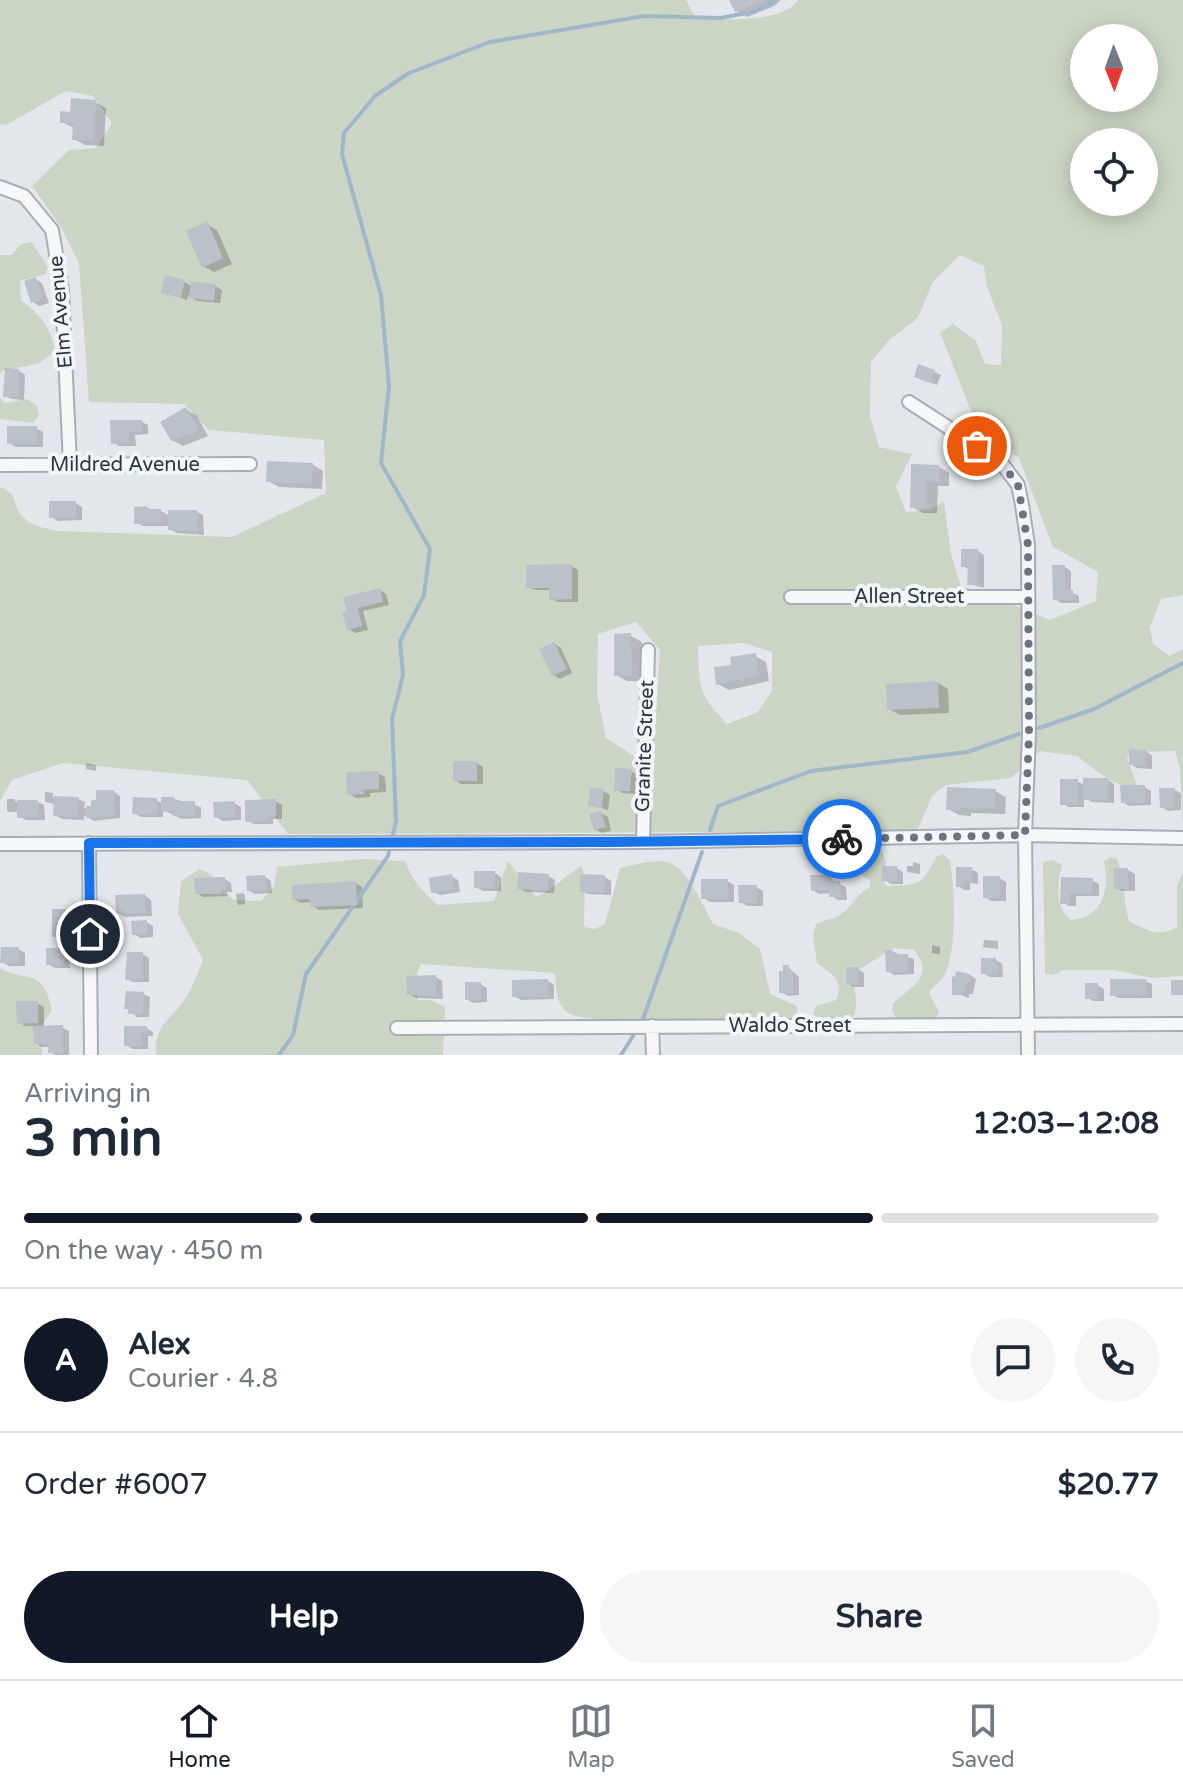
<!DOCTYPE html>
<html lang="en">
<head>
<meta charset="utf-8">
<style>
  body { margin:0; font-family:"Varela Round",sans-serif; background:#f6f6f7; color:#1f2937; height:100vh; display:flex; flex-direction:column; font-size:30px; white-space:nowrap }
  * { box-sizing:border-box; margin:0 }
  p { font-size:26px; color:#747a83 }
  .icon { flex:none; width:44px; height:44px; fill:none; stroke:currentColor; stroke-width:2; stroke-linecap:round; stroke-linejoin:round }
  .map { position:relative; height:1055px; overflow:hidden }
  .drawer { display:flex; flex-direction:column; background:#fff; flex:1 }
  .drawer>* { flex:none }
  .needle { width:52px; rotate:179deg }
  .controls { position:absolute; left:1070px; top:24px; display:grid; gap:16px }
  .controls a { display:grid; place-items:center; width:88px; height:88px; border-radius:50%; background:#fff; box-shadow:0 4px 20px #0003; font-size:40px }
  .pin { position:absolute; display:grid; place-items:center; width:68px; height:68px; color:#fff; margin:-34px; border:4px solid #fff; border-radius:50%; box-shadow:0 2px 8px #0007 }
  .courier { position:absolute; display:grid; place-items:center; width:80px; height:80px; margin:-40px; border:6px solid #1a73e8; border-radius:50%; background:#fff; color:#222; box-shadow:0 2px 10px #0007 }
  .summary em { font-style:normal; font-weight:700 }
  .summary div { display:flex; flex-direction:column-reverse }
  .summary { display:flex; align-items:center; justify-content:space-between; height:136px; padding:0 24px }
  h1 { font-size:52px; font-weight:700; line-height:60px }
  .bar { display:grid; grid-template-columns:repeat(4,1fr); gap:12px 8px; align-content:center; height:96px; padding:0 24px }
  .bar i { height:10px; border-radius:6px; background:#e0e1e3 }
  .bar .current { background:#111827 }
  .bar p { grid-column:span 4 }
  .line { display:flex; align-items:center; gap:20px; padding:0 24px; border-top:2px solid #e0e1e3 }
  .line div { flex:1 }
  .round { display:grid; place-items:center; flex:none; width:84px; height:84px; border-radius:42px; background:#f6f6f7 }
  .button { display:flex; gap:16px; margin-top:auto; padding:16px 24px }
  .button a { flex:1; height:92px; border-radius:48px; background:#111827; color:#fff; font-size:32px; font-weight:700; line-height:92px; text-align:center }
  .button a+a { background:#f6f6f7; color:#1f2937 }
  .dock { display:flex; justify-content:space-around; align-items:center; height:112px; border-top:2px solid #e0e1e3; background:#fff; font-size:22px; color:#747a83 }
  .dock a { display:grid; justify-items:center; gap:4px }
  .dock .current { color:#111827 }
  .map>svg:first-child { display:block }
</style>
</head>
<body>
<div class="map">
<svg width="1183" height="1055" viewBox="0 0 1183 1055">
  <rect width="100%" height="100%" fill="#e3e7eb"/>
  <path fill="#cad5c5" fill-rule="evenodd" d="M0,0H686L695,17C718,21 785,23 798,0H1183V595L1161,599L1150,627L1153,644L1169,656L1183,649V827L1180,769L1175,751L1131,752L1127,758L1137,785L1128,788L1109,780L1077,756L1040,751L1011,778L946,785L932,796L917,831L288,834L247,780L63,763L12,780L0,801V487C19,494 12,505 23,517C32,527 46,528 58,531L232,537L326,493L324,440L209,430L184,404L89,402L79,263L61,227L32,186L69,150L96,148L112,123L93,96L66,91L6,125L0,124ZM1084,38H1144V98H1084ZM1084,142H1144V202H1084ZM960,255L984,266L987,287L1002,325L1001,365L985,364L976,341L953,324L940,333L975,421L1019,458L1053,547L1098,572L1096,601L1050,620L977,590L961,587L951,554L944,502L929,510L906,512L896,487L912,454L879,447L870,416L871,362L890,339L918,318L932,283ZM636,622L660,650L655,730L637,758L606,738L597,693L598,634ZM744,643L772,652V691L758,712L727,724C698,694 699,686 698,646Z
    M32,242L48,267L46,274L20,281L21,300C40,314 52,328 55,352L37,364L1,371L0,375V255H12L21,244Z
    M0,398L5,403L27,399L37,406L39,415L33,423L0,419Z
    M867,850L882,851L886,861L884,882L887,886C919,885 922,885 936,857L943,854L950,860C955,886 957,951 945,974C941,983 933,985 929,993L939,1011L936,1019L911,1022L897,1020L892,1011L893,1003C911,987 936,977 914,950L894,948L855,972C851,986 860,1000 854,1016L844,1020L818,1019L813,1014L816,1006L836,1000C845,979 831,974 817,963L813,936L816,924C825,919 834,920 841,914C853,906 856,894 870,887V880C856,873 851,868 855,852Z
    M1111,857L1117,859C1125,878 1123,901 1129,921C1146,930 1160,938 1177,927V886L1183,871V976L1152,978L1114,970H1063L1053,975L1045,974L1043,862L1052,860L1062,865C1057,885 1054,906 1071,920C1105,917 1109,889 1104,861Z
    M363,859L405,861C412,881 422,891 438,905L494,901L508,861L536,897C552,890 566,876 581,866L585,876L584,927L595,929L605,924L620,868C634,865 656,858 670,863C688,869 704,908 713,924L739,933L760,949L770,994L797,1006V1020C764,1020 584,1026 568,1013C555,1003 557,989 555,973L421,964L414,981L418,1000H431L445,1007L443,1055H156C155,1027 165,1024 180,1006C191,992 197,976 203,960L178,914L181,881L200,869L212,875L215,888L235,900L261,901L274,887L277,867Z
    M0,968C32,984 42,967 52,1010L43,1023L42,1055H0Z"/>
  <path fill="#0003" d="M731,0H781L774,6L747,17L737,11Z
    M95,102L106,108L104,146L85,145L74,139V128L62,122Z
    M206,224L217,230L232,264L214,272L203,266Z
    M35,279L42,283L49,303L39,306L33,302Z
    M184,282L192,286H215L222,290L220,303L197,301L188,295L187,300L163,292Z
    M19,371L25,375L24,400L12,399L5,396Z
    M934,372L941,375L937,385L923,380Z
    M186,409L197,416L208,436L183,446L172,440Z
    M142,422L148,425V434L135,435L136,446H119L113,442Z
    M36,428L43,432V447H16L9,443Z
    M313,465L323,471L322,489L279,487L268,481Z
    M913,466H938L949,473V486H938L937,513H923L912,507Z
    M75,503L82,507V520L58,521L51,517Z
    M147,508L161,511L170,516L197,512L203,515L204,535L177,533L170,529V526H143L136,522Z
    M978,551L984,555V588L970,584V570L963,566Z
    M571,566L578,570V602H558L551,598V590H535L528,587Z
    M1065,567L1071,571V592L1079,596V603H1061L1055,599Z
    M380,590L386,594L389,605L363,611L368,630L355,633L349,629L345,613Z
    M631,636L642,642V681H627L616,675Z
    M554,644L561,648L572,673L560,679L554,675Z
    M755,656L766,662L769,681L729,690L718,684L734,666Z
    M938,683L948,689L949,713L900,715L889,709Z
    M1145,751L1152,755V769L1137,768L1131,764Z
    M86,763L96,765V771L86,769Z
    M477,763L483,767V784H461L455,780Z
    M631,771L638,775L637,794L622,793L616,789Z
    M378,773L385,777L386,792L370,793V797L356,798L349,794Z
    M1108,780L1114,784V803L1092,802L1084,798V807H1068L1062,803L1077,781L1085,786Z
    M1144,787L1151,791V805L1129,806L1123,802Z
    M1174,790L1181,793V810L1168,811L1162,807Z
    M603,791L610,795L608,810L591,805Z
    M995,791L1006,797L1005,814L971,813V816L959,815L948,809Z
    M45,792L53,793V798L78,799L85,802L84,808H93L114,792L120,796V818L94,821L84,815V820L62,819L55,815L56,804L45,802Z
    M7,799H14L16,802H38L44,805L45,820H26L19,816V812H10L7,811Z
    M174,799L201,807V818L182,819L163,810V817H141L134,813L156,800L163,804Z
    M275,801L282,805V819H273V824H254L247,820Z
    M234,803L241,807V820L223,821L216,817Z
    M601,813L608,817L611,831L602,833L595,829Z
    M913,862L920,864V874L907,872V866H913Z
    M896,868L903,872V884H891L884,880Z
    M971,869L978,873V884L970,883V890H964L958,886Z
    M1128,870L1135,874V891H1123L1116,888Z
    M495,873L501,877V891H483L476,887Z
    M451,876L458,880L460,892L440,895L433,892Z
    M548,876L555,880L554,893L526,892L519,888Z
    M265,877L271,881L272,893L255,894L248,890Z
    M605,877L611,881V895L588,894L582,891Z
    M830,877L836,883L846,887L847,900H838L831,896V893L819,894L813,890Z
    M999,878L1006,882V901H991L985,897Z
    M225,879L231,883L232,892H227L228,896L203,897L197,893Z
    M1063,879L1092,880L1099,884V896H1076V906H1069L1062,902Z
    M727,881L734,885V902H710L703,898Z
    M356,883L362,887L363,908L319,910L313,906L312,902L301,903L294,899Z
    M756,887L763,891V906H747L741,902Z
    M242,893L245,895V904L239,905L237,903L236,894Z
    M145,896L151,900L152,916L124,917L118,913Z
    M67,911L74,915V939H61L54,935Z
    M146,922L153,926V937L140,938L134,934Z
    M984,940L998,941V949L983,947Z
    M932,945L940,947V954L932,953Z
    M18,949L25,953V966H9L2,962Z
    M63,950L69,954L70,968H55L48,964Z
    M893,952L914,959V974L894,975L888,971Z
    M142,954L149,958V982H133L127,979Z
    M996,960L1002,964L1003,977H990L983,973Z
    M788,967L799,977V995L788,996L781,992Z
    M858,969L864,973V987H854L848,984Z
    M970,975L976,979L973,994H969V998L954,993Z
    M436,977L442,981L443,999L416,998L409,994Z
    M548,981L554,985V999L521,1000L514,996Z
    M1145,981L1152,984V998H1119L1112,995Z
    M480,984L487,988V1002L473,1003L467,999Z
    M1097,985L1104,989V1001H1093L1087,997Z
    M143,994L150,997L149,1017H137L126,1008Z
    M37,1003L44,1007V1028H63L69,1031V1055H55L50,1052V1047H42L36,1043L35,1026H25L19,1022Z
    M146,1028L153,1032V1036H148V1049H133L126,1045Z"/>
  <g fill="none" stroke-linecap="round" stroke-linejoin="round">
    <path stroke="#a0b7ca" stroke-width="4" d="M1039,728L1094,709L1183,663
      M710,830L718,806L811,771L967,752L1019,734
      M642,1022L702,852
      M279,1055L293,1035L306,974L388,856L396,821L392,719L403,675L400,641L424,595L430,549L381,463L389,386L381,295L342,154L344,133L375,96L409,73L490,42L644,16L721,18L756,11L775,0
      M621,1055L633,1036"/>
  </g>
  <path fill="#bbc1c8" d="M729,0H765L735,12Z
    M71,98L96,100L94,141L72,140L73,123H60V111L70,112Z
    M207,221L223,258L202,268L186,231Z
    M165,275L185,280L181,298L161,293Z
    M36,277L43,299L31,303L24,281Z
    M191,281L216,284L214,301L189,298Z
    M918,364L935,370L930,383L914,377Z
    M5,368L19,369L18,397H3Z
    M186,407L199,430L171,441L160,422Z
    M110,420H142V432H129V443L111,444Z
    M7,426H37V444H7Z
    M267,461L313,463L312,484L266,482Z
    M911,464L939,465V482L927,481V508H910Z
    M49,501H76V517L49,518Z
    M147,506V509H161L162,523L134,524V507Z
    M168,510H197L198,532L168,530Z
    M961,549H978L977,585H967L968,567H961Z
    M572,564V599L549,600V588H526V565Z
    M1052,565H1065V590H1073V600H1053Z
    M380,588L383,602L358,608L362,626L347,630L342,612L347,611L343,597Z
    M631,633L632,676H614V634Z
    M554,642L567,669L552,676L539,649Z
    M756,653L759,675L716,685L714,667L731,665L730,657Z
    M938,681L939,708L887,710L886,684Z
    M1129,749L1146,750L1145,766L1129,765Z
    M453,761H477V781H453Z
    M615,768L632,769L630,791H614Z
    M379,771V789L364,790V794L347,795L346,772Z
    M1083,778H1108V800H1083Z
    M1060,779H1078V805H1060Z
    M1120,785H1145V803H1121Z
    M590,787L604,789L602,808L588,806Z
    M947,787L996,789L995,809L961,808V811L946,810Z
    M1159,788H1175V808H1160Z
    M96,790H114V815L86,818V806H91V800H96Z
    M54,796L79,797L78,817L53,816Z
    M133,797L157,798V815L132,814Z
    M161,797H174V801H195V816H173V811L161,812Z
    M276,799V816L267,817V821L245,822V800Z
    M17,800H38L39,817L17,818Z
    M235,801V817L214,818L213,802Z
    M601,811L606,827L594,830L589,814Z
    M882,866H897V881H882Z
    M956,867H972V881H964V887H956Z
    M1114,868H1128L1129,889H1114Z
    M474,871H495V888H474Z
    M518,872L549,874L548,891L517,889Z
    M452,874L454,889L431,893L429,878Z
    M580,874L605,875V892H580Z
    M265,875L266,891H247L246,876Z
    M810,875H830V881H840L841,897H829V890L811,891Z
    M983,876H1000V898H983Z
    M225,877L226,889L221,890L222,894H195L194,878Z
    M1061,877L1093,878L1092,894L1070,893V904H1060Z
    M701,879H728V899H701Z
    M356,881L357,905L311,907L310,899L292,900V885Z
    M738,885H757V903H739Z
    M145,894L146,913L116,914L115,895Z
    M52,909H68V936L52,937Z
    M147,920V934L132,935L131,921Z
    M1,947H19V963H0Z
    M46,948H63L64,965H46Z
    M885,950H893V954H908V972H886Z
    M127,952H143V980H125Z
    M981,958H996V966H999L997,974H981Z
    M783,965H789V971H793V993H779V971H783Z
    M846,967H858V985H846Z
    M956,971L970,974V983H967L966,991H963L962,995H952V976L955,977Z
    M436,975L437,996L407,995L406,976Z
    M548,979V997H512V980Z
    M1110,979H1146V995L1110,996Z
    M1171,980H1183V995H1171Z
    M465,982H481V1000H465Z
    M1085,983H1098V998L1085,999Z
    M126,991L144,992L143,1014H128V1009H124Z
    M16,1001H38V1023L17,1024Z
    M63,1025V1053H48V1044H34L33,1026Z
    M124,1026H147V1034L142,1033V1046H124Z"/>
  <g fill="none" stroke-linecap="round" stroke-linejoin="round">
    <defs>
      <path id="minor" d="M0,187L24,196L52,230L62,289L70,465
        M909,402L1000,461L1018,485L1022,505L1028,545L1029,734L1025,835L1028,1055
        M0,465L250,464
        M791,597H1027
        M643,842L648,650
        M89,843L91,1055
        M0,844L643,842L1025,835L1183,838
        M652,1026L653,1055
        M397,1028L1183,1024"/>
    </defs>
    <use href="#minor" stroke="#a8aeb5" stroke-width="16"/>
    <use href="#minor" stroke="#f6f7f9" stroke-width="12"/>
  </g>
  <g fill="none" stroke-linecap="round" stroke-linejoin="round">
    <path stroke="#6b747e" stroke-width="8" stroke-dasharray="0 14.4" d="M842,839L1025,835L1029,734L1028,545L1018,485L1000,461L977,446"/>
    <path stroke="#1a73e8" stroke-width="10" d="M90,934L89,843L612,842L842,839"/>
  </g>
  <g text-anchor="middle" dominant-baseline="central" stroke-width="8" stroke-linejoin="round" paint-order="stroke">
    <g font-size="20" fill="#2b3643" stroke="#f3f6f8">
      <text transform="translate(61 312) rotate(-95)">Elm Avenue</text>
      <text x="125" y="465">Mildred Avenue</text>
      <text x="909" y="597">Allen Street</text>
      <text transform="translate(645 746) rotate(-88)">Granite Street</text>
      <text x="790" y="1026">Waldo Street</text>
    </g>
  </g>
</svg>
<div class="controls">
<a><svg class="needle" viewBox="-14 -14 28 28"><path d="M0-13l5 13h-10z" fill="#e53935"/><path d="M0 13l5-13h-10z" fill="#747a83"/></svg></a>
<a><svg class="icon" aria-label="locate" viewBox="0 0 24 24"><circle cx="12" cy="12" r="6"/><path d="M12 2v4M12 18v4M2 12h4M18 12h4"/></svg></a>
</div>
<div class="pin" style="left:977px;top:446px;background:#ea580c"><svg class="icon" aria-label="bag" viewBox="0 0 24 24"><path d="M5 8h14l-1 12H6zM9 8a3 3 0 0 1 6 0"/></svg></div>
<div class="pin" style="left:90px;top:934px;background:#1f2937"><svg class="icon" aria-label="home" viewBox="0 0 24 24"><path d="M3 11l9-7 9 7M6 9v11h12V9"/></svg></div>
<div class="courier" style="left:842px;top:839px"><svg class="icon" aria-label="bike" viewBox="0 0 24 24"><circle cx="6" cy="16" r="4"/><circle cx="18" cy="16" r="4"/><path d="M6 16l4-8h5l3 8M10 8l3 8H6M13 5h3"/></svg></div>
</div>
<section class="drawer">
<div class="summary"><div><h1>3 min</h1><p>Arriving in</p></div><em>12:03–12:08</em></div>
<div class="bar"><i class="current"></i><i class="current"></i><i class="current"></i><i></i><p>On the way · 450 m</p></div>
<div class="line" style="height:144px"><b class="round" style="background:#111827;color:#fff">A</b><div><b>Alex</b><p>Courier · 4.8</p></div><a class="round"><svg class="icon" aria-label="chat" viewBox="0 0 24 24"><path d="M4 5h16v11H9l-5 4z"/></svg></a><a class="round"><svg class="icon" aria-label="phone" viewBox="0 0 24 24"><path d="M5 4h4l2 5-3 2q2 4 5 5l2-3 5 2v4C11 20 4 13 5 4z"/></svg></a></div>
<div class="line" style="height:104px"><div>Order #6007</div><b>$20.77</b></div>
<div class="button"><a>Help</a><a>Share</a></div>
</section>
<nav class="dock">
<a class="current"><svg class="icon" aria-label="home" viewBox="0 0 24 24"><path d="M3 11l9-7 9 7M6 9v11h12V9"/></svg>Home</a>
<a><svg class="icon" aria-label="map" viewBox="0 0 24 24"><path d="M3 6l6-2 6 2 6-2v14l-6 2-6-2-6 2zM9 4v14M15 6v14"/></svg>Map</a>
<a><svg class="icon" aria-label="saved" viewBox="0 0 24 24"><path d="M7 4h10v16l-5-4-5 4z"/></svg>Saved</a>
</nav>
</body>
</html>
